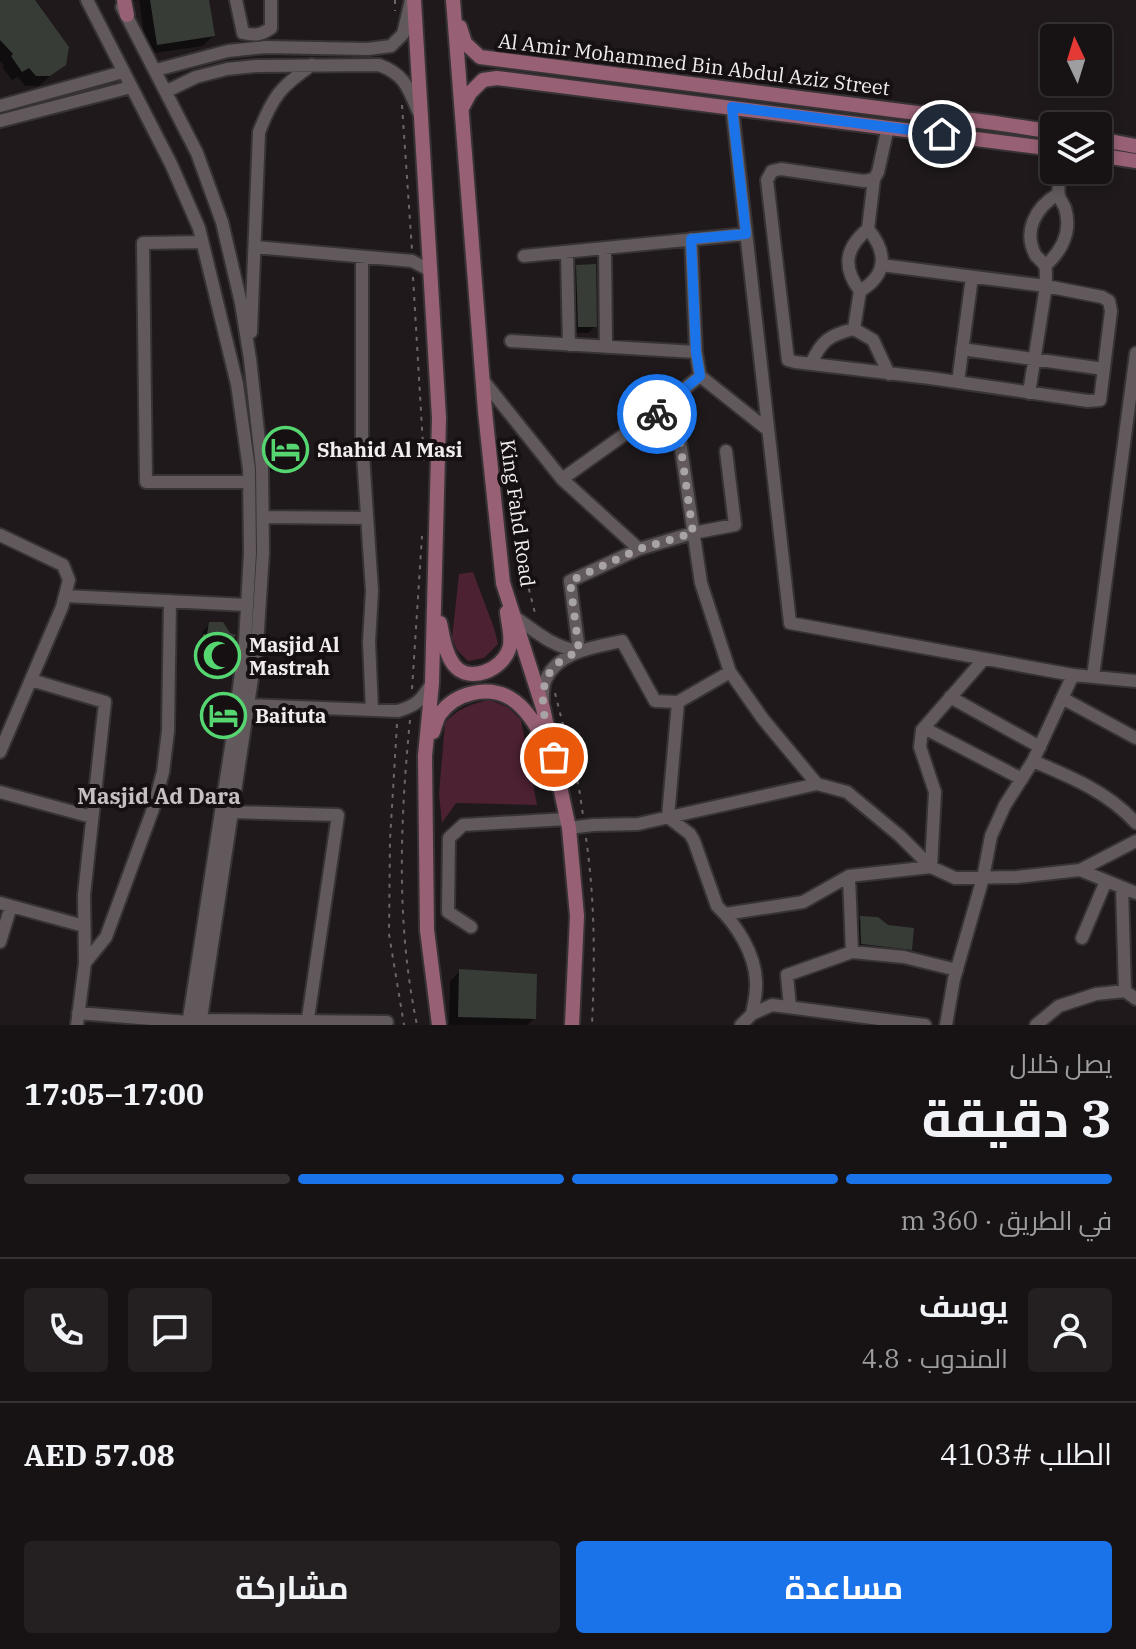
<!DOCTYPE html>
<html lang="ar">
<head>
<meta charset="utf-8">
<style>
  body { margin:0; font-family:"IBM Plex Serif",Cairo,serif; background:#242022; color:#f1f3f6; direction:rtl; height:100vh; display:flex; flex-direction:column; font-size:30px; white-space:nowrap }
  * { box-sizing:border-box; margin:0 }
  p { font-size:26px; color:#9e9ea0 }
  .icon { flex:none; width:44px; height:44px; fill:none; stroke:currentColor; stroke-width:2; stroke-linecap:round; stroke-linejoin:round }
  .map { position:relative; height:1025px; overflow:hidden; direction:ltr }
  .side { display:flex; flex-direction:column; background:#171314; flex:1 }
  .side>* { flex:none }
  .needle { width:52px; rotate:356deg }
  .tools { position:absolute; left:1040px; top:24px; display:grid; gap:16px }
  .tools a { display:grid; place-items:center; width:72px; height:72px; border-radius:8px; background:#171314; box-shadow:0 4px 12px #0003,0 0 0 2px #363234; font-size:40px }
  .pin { position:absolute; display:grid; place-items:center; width:68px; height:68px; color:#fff; margin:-34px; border:4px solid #fff; border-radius:50%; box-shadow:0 2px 8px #0007 }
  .courier { position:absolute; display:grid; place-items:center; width:80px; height:80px; margin:-40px; border:6px solid #1a73e8; border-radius:50%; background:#fff; color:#222; box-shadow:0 2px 10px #0007 }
  .head em { font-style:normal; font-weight:700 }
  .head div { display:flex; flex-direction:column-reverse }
  .head { display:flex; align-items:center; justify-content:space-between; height:136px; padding:0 24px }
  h1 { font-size:52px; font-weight:700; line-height:60px }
  .bar { display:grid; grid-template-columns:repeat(4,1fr); gap:12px 8px; align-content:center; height:96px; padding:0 24px }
  .bar i { height:10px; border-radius:6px; background:#363234 }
  .bar .selected { background:#1a73e8 }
  .bar p { grid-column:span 4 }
  .line { display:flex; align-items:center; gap:20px; padding:0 24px; border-top:2px solid #363234 }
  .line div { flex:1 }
  .round { display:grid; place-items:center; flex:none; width:84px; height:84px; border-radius:8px; background:#242022 }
  .cta { display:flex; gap:16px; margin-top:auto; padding:16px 24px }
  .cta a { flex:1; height:92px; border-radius:8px; background:#1a73e8; color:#fff; font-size:32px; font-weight:700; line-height:92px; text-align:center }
  .cta a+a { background:#242022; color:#f1f3f6 }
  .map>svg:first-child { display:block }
</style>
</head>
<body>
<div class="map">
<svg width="1136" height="1025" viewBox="0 0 1136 1025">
  <rect width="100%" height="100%" fill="#1f191b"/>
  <path fill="#4c2132" d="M473,572L494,628L498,644L484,658L468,661L457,650L452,638L459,574Z
    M490,700L509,708L521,720L537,805L456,803L442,823L439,794L445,723C457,709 472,703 490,700Z"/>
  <path fill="#0007" d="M0,0H33L64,64L39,86H25L18,77L12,80L2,67L4,65L0,61Z
    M125,0H207L213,36L203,46L147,54L139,0L125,2Z
    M577,267L595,326L588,333H571L570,275Z
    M269,435L302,463L294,471H264L261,442Z
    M210,624L230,641L229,666L222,673H199V650L196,649V643L201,638L203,631Z
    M861,918L910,949L903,956L854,950L853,926Z
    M460,971L534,1019L527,1025H449L450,981Z"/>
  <path fill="#373c37" d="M0,0H35L69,47L66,65L50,76H36L29,68L22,72L11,56L13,54L0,40Z
    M150,0H209L215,36L157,45Z
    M596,264L597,327H578L576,265Z
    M268,433H304V464H271Z
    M209,622H223L230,633L236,635L232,641L231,667H205V643H202L203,634H207Z
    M860,916L878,917L888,925L914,928L912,950L861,944Z
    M459,969L537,974L536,1019L458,1017Z"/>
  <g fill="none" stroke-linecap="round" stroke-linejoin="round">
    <defs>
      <path id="minor" d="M87,0L171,164L199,228L237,384L249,469L250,553L245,642L233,734L188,1025
        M236,0L243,33C255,36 261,35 271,28V0
        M122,7L197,153L222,222L241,303L250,359L262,468L263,552L257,645L200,1025
        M156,70L228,51L266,47L368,49L391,46L403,34L411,0
        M167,91L196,77L227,69L256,66L379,65C404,74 408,87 418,111
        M0,106L123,72
        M732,107L790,623L1073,675L1136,681
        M0,121L131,87
        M888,127L878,172L874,179L864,181L781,169L772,171L767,180L788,360L795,362L930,378L1088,401L1100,400L1111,311L1109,301L1102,297L1046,286C1045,281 1047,271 1045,266C1043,262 1039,259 1036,256C1022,231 1036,207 1058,194
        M202,242L143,243L146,482H249
        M255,247L412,261L431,271
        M605,248L606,347
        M567,252L569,345
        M524,256L746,234
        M362,257V440L372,591L369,642L372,710
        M881,265L1046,286L1029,393
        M1045,266C1062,251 1072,231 1065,208C1063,203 1060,200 1059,196C1057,188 1060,178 1061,170
        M860,291C887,275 888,253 868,229
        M854,329L860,291C842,267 845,248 868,229L874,179
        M251,332L259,132C273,96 281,86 312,65
        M511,341L696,352
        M962,349L1104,369
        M811,364C821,341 829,335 854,329L873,340L889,374
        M700,376L768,430
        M482,379L562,479L639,549
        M958,382L972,277
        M656,412L680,442L701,583L730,672L763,719L817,784
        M562,479L656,412L700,376L696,352L691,239
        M263,517L367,518
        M0,535L63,565L69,580L62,607L0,752
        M65,596L247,605
        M515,617C536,632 553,647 579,651
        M579,651L570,581L639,549L693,533L735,525L726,451
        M730,672L678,702L668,817L690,834L694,841L717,906C737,925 755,954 756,981C757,992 754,1003 752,1014
        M1093,677L1136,353
        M31,680L105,702L84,895L85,963L77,1025
        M950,697L1040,747
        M1062,698L1136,738
        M543,704C543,697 542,686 546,679C559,651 595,647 622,641L655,701L678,702
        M249,705L398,711C418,705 421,700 432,683
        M924,728L1022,779
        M1033,761C1071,777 1108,792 1136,823
        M0,792L92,817
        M232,812L338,815L307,1025
        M569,828L593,825L638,824L817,784L847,792L900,836L931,867L955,878L1017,877L1080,870L1136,893
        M1080,870L1136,841
        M849,876L852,952
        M1122,887L1125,991
        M0,903L84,926
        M725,914L803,902L849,876L931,867L935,792L920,747L922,730L984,659
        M471,927L448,912L449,838L463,825L567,819
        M1082,938L1106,881
        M0,942L11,906
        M85,963L106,937L153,809L163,772L168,731L170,601
        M790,1007L787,975L852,952L904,957L957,970
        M78,1013L188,1022
        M201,1020L387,1022
        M741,1025L752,1014L772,1005L925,1025
        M946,1025L954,979L983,878L991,836L1005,805L1033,761L1073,675
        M1036,1025L1059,1006L1096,994L1125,991L1136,999"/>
      <path id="major" d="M124,0L127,15
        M414,0L439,418L432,683L425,756L427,930L439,1025
        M453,0L485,411L503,583L543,708L569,828L577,916L572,1025
        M460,27L465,43L480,57L995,123L1054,132
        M462,108L470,93L483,80L497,78L1054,149
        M1098,139L1136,146
        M1098,155L1136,161
        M440,623C443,637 445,653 454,665C469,684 502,670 509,649C513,639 508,623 507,612
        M433,732C435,726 437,718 440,714C455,693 487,685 510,698C526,707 537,727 546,743"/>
    </defs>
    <use href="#minor" stroke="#373334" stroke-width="16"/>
    <use href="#major" stroke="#373334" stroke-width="18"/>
    <path stroke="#6b6667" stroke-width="2" stroke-dasharray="4 6" stroke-linecap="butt" d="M395,0V11
      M402,105L412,250
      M413,277L424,462
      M509,511L536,617
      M412,689L422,536
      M555,693L579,788L583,815
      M410,720C400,822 396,924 417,1025
      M397,724L390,840L389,934L404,1025
      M586,838C595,901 595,961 592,1025"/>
    <use href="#minor" stroke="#61595c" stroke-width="12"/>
    <use href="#major" stroke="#986075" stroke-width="14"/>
  </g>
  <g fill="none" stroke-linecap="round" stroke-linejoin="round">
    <path stroke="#a8a3a4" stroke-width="8" stroke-dasharray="0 14.4" d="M554,757C548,729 531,687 557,664C563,658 572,655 579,651L570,581L639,549L693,533L680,442L657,414"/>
    <path stroke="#1a73e8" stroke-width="10" d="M657,414L656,412L700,376L696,352L691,239L746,234L732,107L942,134"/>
  </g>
  <defs>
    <symbol id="hotel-ring" viewBox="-11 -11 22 22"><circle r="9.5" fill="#161012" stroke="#55d671" stroke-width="1.5"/><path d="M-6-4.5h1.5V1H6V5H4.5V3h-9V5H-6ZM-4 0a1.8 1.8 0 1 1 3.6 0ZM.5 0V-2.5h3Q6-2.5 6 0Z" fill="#55d671"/></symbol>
    <symbol id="mosque-ring" viewBox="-11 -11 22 22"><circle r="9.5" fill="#161012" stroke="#55d671" stroke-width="1.5"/><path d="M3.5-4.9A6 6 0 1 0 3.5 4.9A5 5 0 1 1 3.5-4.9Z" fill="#55d671"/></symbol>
  </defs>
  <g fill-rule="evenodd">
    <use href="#hotel-ring" x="260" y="424" width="51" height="51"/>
    <use href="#mosque-ring" x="192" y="630" width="51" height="51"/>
    <use href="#hotel-ring" x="198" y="690" width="51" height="51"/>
  </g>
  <g text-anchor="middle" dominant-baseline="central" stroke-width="8" stroke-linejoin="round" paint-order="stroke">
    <g font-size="20" fill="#f1edee" stroke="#161012">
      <text transform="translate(694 64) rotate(7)">Al Amir Mohammed Bin Abdul Aziz Street</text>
      <text transform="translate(518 513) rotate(82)">King Fahd Road</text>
    </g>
    <g font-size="20" font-weight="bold" fill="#f1edee" stroke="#161012" text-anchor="start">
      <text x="317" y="449">Shahid Al Masi</text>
      <text x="249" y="644">Masjid Al<tspan x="249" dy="23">Mastrah</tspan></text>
      <text x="255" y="715">Baituta</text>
    </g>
    <g font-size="22" font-weight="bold" fill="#c8bfc2" stroke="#161012">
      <text x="159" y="795">Masjid Ad Dara</text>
    </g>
  </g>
</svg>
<div class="tools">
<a><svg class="needle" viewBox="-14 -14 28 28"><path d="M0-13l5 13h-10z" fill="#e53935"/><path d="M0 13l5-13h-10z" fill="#9e9ea0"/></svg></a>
<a><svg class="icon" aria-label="layers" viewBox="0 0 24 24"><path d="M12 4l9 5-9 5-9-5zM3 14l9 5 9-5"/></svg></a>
</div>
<div class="pin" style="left:554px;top:757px;background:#ea580c"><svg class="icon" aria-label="bag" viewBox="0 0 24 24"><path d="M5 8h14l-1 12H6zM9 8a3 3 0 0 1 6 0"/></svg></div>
<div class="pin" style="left:942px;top:134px;background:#1f2937"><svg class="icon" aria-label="home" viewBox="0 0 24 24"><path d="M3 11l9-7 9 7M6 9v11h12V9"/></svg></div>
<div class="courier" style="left:657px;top:414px"><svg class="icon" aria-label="bike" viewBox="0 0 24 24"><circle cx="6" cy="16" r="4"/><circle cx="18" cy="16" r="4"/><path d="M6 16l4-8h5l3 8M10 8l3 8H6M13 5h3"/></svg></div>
</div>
<section class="side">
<div class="head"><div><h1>3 دقيقة</h1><p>يصل خلال</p></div><em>17:00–17:05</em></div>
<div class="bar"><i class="selected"></i><i class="selected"></i><i class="selected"></i><i></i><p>في الطريق · 360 m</p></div>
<div class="line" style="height:144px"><a class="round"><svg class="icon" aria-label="person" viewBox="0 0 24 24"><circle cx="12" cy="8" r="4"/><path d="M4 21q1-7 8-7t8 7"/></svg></a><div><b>يوسف</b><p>المندوب · 4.8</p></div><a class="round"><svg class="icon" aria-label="chat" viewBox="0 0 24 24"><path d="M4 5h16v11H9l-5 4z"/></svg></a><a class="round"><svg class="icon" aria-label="phone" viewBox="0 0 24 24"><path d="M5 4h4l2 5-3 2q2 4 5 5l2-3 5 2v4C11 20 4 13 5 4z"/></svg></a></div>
<div class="line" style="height:104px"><div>الطلب #4103</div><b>AED 57.08</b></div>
<div class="cta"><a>مساعدة</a><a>مشاركة</a></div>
</section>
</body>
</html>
